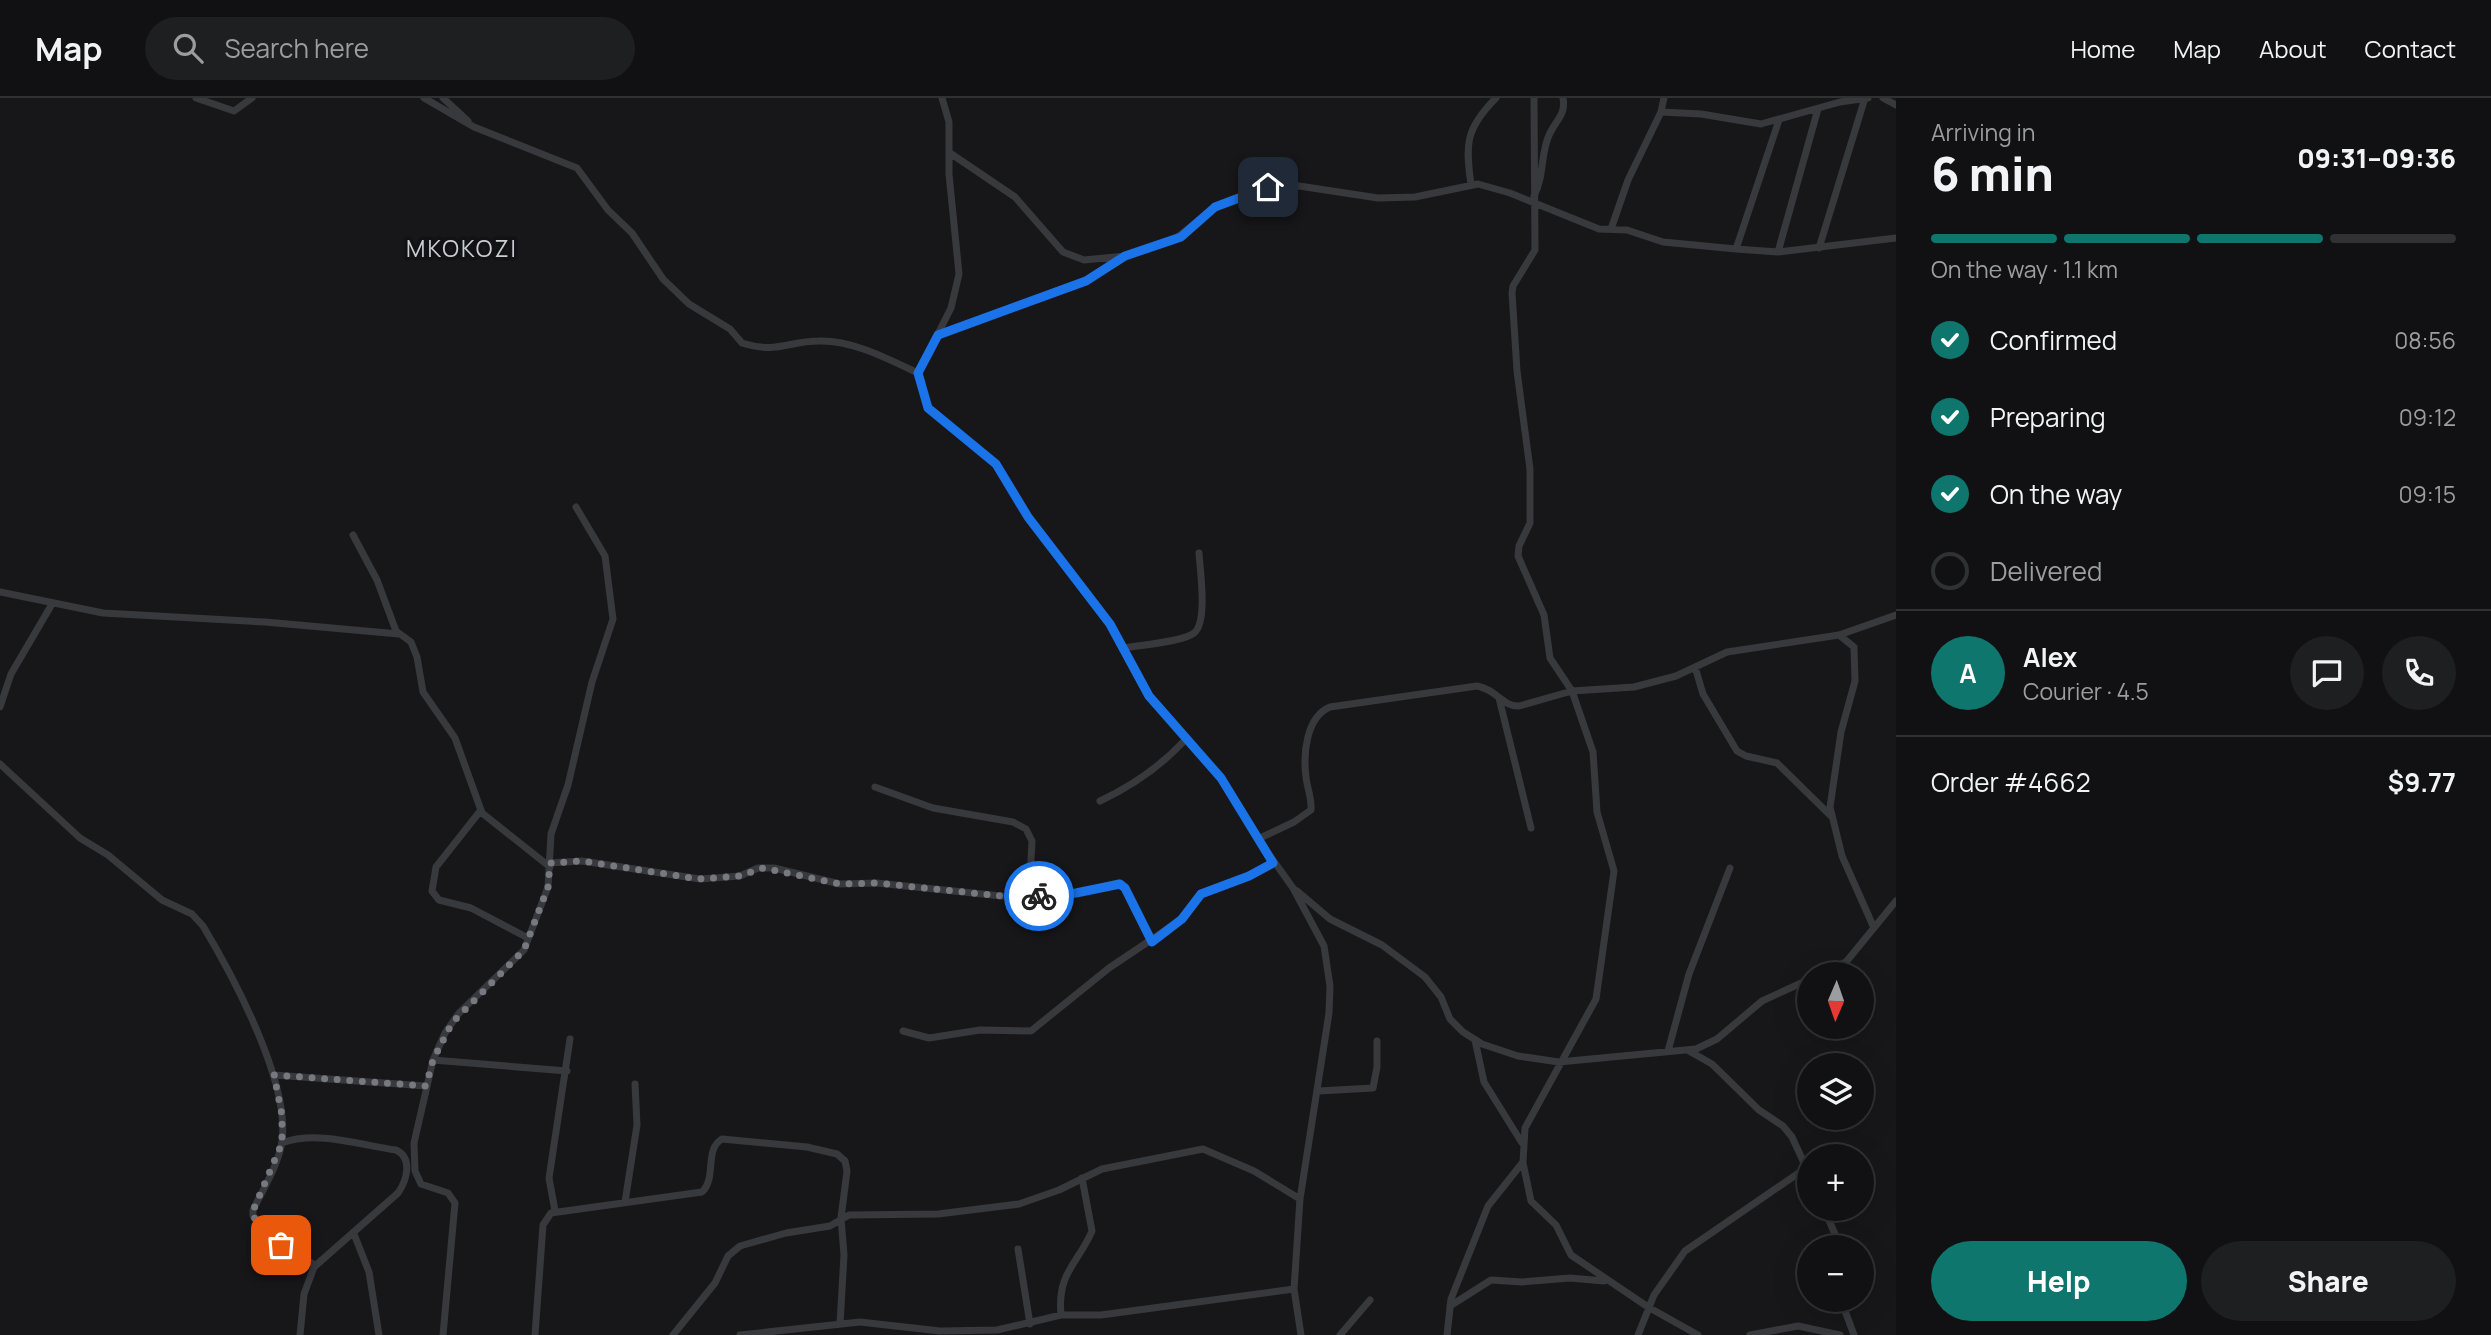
<!DOCTYPE html>
<html lang="en">
<head>
<meta charset="utf-8">
<style>
  body { margin:0; font-family:Manrope,sans-serif; background:#1e1f21; color:#f1f3f6; height:100vh; display:flex; flex-direction:column; font-size:26px; white-space:nowrap }
  * { box-sizing:border-box; margin:0 }
  p { font-size:23px; color:#9c9da0 }
  .icon { flex:none; width:38px; height:38px; fill:none; stroke:currentColor; stroke-width:2; stroke-linecap:round; stroke-linejoin:round }
  .map { position:relative; flex:1; overflow:hidden }
  .details { display:flex; flex-direction:column; background:#111113; width:595px }
  .details>* { flex:none }
  .needle { width:46px; rotate:182deg }
  .buttons { position:absolute; left:1797px; top:864px; display:grid; gap:14px }
  .buttons a { display:grid; place-items:center; width:77px; height:77px; border-radius:50%; background:#111113; box-shadow:0 7px 28px #0002,0 0 0 2px #303133; font-size:35px }
  .pin { position:absolute; display:grid; place-items:center; width:60px; height:60px; color:#fff; margin:-30px; border-radius:14px; box-shadow:0 4px 10px #0006 }
  .courier { position:absolute; display:grid; place-items:center; width:70px; height:70px; margin:-35px; border:5px solid #1a73e8; border-radius:50%; background:#fff; color:#222; box-shadow:0 2px 9px #0007 }
  .head em { font-style:normal; font-weight:800 }
  .head div { display:flex; flex-direction:column-reverse }
  .head { display:flex; align-items:center; justify-content:space-between; height:119px; padding:0 35px }
  h1 { font-size:46px; font-weight:800; line-height:52px }
  .bar { display:grid; grid-template-columns:repeat(4,1fr); gap:10px 7px; align-content:center; height:84px; padding:0 35px }
  .bar i { height:9px; border-radius:5px; background:#303133 }
  .bar .active { background:#0f766e }
  .bar p { grid-column:span 4 }
  .line { display:flex; align-items:center; gap:18px; padding:0 35px; border-top:2px solid #303133 }
  .line div { flex:1 }
  .round { display:grid; place-items:center; flex:none; width:74px; height:74px; border-radius:37px; background:#1e1f21 }
  ol { padding:0 35px; list-style:none }
  li { display:flex; align-items:center; gap:21px; height:77px }
  li p { margin-inline-start:auto }
  li .icon { padding:7px; border-radius:50%; background:#0f766e; color:#fff; stroke-width:4 }
  li:last-child { color:#9c9da0 }
  li i { width:38px; height:38px; border:4px solid #303133; border-radius:50% }
  .button { display:flex; gap:14px; margin-top:auto; padding:14px 35px }
  .button a { flex:1; height:80px; border-radius:42px; background:#0f766e; color:#fff; font-size:28px; font-weight:800; line-height:80px; text-align:center }
  .button a+a { background:#1e1f21; color:#f1f3f6 }
  header { display:flex; align-items:center; gap:42px; box-sizing:border-box; height:98px; padding:0 35px; background:#111113; border-bottom:2px solid #303133 }
  header strong { font-size:33px }
  nav { display:flex; gap:38px; margin-inline-start:auto; font-size:24px }
  .search { width:490px; height:63px; background:#1e1f21; display:flex; align-items:center; gap:18px; box-sizing:border-box; padding:0 24px; border-radius:38px; color:#9c9da0; font-size:26px }
  main { display:flex; flex:1; min-height:0 }
  .map>svg:first-child { display:block }
</style>
</head>
<body>
<header>
<strong>Map</strong>
<div class="search"><svg class="icon" aria-label="search" viewBox="0 0 24 24"><circle cx="10" cy="10" r="6"/><path d="M15 15l6 6"/></svg>Search here</div>
<nav><a>Home</a><a>Map</a><a>About</a><a>Contact</a></nav>
</header>
<main>
<div class="map">
<svg width="1896" height="1237" viewBox="0 0 1896 1237">
  <rect width="100%" height="100%" fill="#171719"/>
  <g fill="none" stroke-linecap="round" stroke-linejoin="round">
    <path stroke="#38393d" stroke-width="7" d="M196,0L234,13L252,0
      M424,0L474,29L577,70L608,112L632,135L663,181L689,206L730,231L742,245C777,256 788,243 819,243C853,242 888,261 918,275
      M443,0L468,23
      M942,0L949,24V76L959,176L951,210L918,275L928,310L996,366L1028,419L1109,526L1148,598L1221,680L1258,741L1293,790L1324,848L1330,888L1329,915L1300,1101L1294,1191L1301,1237
      M1883,0L1896,7
      M1661,14L1664,0
      M950,55L1015,99L1063,154L1084,162L1125,158L1174,142L1215,109L1276,86H1286L1378,100L1415,99L1478,86L1510,95L1599,131L1627,132L1663,144L1736,151L1778,154L1896,140
      M1471,86C1465,46 1466,30 1496,0
      M1534,98C1545,77 1540,54 1550,35C1557,21 1566,16 1563,0
      M1611,131L1628,82L1661,14L1701,16L1761,26L1840,4L1868,0
      M1819,150L1865,0
      M1736,151L1779,22
      M1778,154L1818,11
      M938,237L1086,182L1123,159
      M353,437L377,482L396,533L411,544L417,559L423,594L455,640L482,715L550,769
      M0,494L103,515L265,524L399,536
      M1839,537L1854,549L1855,583L1841,634L1830,709L1842,758L1874,830
      M1124,550C1139,547 1183,544 1194,535C1208,524 1200,472 1199,455
      M1695,569L1703,596L1737,653L1746,658L1777,665L1831,718
      M1499,600L1531,730
      M0,609L11,576L52,506
      M0,666L80,740L108,757L162,802L192,816L203,828C233,878 290,984 282,1043C279,1066 263,1091 253,1112V1118L281,1147L315,1167
      M875,689L933,710L1013,724L1026,731L1032,743L1029,798
      M1100,703C1132,688 1161,668 1185,642
      M481,712L436,769L432,793L439,802L471,810L528,840
      M1258,741L1294,724L1311,712C1312,700 1307,690 1306,679C1303,656 1306,619 1330,609L1477,588C1496,591 1503,609 1519,608L1572,593L1634,589L1676,578L1727,554L1839,537L1896,517
      M550,765L582,763L700,781L740,778L758,770H774L840,786L877,785L1011,799L1076,795L1119,785L1125,790L1152,844
      M1297,793L1330,821L1382,847L1425,879L1441,899L1450,921L1463,934L1482,946L1518,958L1559,964L1696,951L1717,941L1762,903L1810,881
      M1820,877L1846,864L1896,803
      M903,933L929,940L980,932L1031,933L1109,870L1179,823L1201,796L1249,778L1273,765
      M1475,942L1484,984L1522,1045
      M1668,953L1689,876L1730,770
      M1689,953L1712,966L1759,1012L1783,1028L1792,1039L1810,1078
      M433,962L567,973
      M274,977L426,988
      M1319,993L1373,990L1377,969V943
      M282,1045C317,1032 360,1047 396,1052C413,1060 407,1082 398,1095L314,1169L304,1196L300,1237
      M1523,1065L1531,1103L1556,1127L1571,1157L1648,1209L1698,1237
      M625,1104L637,1027L635,986
      M1824,1111L1835,1136L1836,1150
      M555,1113L549,1080L570,941
      M354,1136L369,1174L379,1237
      M1018,1151L1030,1226
      M1841,1202L1854,1237
      M1450,1208L1491,1182L1522,1184L1570,1180L1604,1183
      M1061,1217C1057,1174 1078,1166 1092,1133L1082,1080
      M443,1237L455,1105L448,1095L421,1086L415,1073L414,1045L433,962L445,935L459,915L524,852L548,789L551,736L568,687L592,584L613,521L605,458L576,409
      M535,1237L543,1127L551,1115L702,1094C717,1080 704,1051 722,1041L807,1049L837,1056L845,1063L847,1073L841,1120L844,1157L840,1226
      M673,1237L715,1185L728,1158L740,1148L786,1135L830,1128L849,1117L938,1116L1019,1106L1059,1092L1102,1071L1203,1051L1254,1073L1300,1101
      M740,1237L860,1224L940,1233L997,1232L1061,1217H1101L1294,1191
      M1340,1237L1370,1202
      M1447,1237L1451,1201L1488,1108L1523,1064L1525,1030L1596,901L1614,773L1597,714L1593,654L1572,593L1550,560L1544,517L1518,458L1519,448L1530,425V371L1517,273L1512,195L1513,188L1535,152L1534,0
      M1638,1237L1654,1197L1685,1153L1806,1070
      M1750,1237L1798,1228L1840,1237"/>
  </g>
  <g fill="none" stroke-linecap="round" stroke-linejoin="round">
    <path stroke="#777880" stroke-width="7" stroke-dasharray="0 12.6" d="M281,1147L257,1125L252,1115L282,1045V1017L274,977L426,988L433,962L452,925L524,852L548,789L550,765L582,763L699,781L740,778L763,770L840,786L877,785L1011,799L1039,798"/>
    <path stroke="#1a73e8" stroke-width="9" d="M1039,798L1076,795L1120,786L1125,790L1152,844L1182,821L1201,796L1249,778L1273,765L1221,680L1149,598L1110,526L1028,419L996,366L928,310L918,275L938,237L1086,183L1125,158L1181,139L1215,109L1268,89"/>
  </g>
  <g text-anchor="middle" dominant-baseline="central" stroke-width="7" stroke-linejoin="round" paint-order="stroke">
    <g font-size="23" letter-spacing="2" fill="#cbccd4" stroke="#121214">
      <text x="462" y="150">MKOKOZI</text>
    </g>
  </g>
</svg>
<div class="buttons">
<a><svg class="needle" viewBox="-14 -14 28 28"><path d="M0-13l5 13h-10z" fill="#e53935"/><path d="M0 13l5-13h-10z" fill="#9c9da0"/></svg></a>
<a><svg class="icon" aria-label="layers" viewBox="0 0 24 24"><path d="M12 4l9 5-9 5-9-5zM3 14l9 5 9-5"/></svg></a>
<a>+</a>
<a>−</a>
</div>
<div class="pin" style="left:281px;top:1147px;background:#ea580c"><svg class="icon" aria-label="bag" viewBox="0 0 24 24"><path d="M5 8h14l-1 12H6zM9 8a3 3 0 0 1 6 0"/></svg></div>
<div class="pin" style="left:1268px;top:89px;background:#1f2937"><svg class="icon" aria-label="home" viewBox="0 0 24 24"><path d="M3 11l9-7 9 7M6 9v11h12V9"/></svg></div>
<div class="courier" style="left:1039px;top:798px"><svg class="icon" aria-label="bike" viewBox="0 0 24 24"><circle cx="6" cy="16" r="4"/><circle cx="18" cy="16" r="4"/><path d="M6 16l4-8h5l3 8M10 8l3 8H6M13 5h3"/></svg></div>
</div>
<section class="details">
<div class="head"><div><h1>6 min</h1><p>Arriving in</p></div><em>09:31–09:36</em></div>
<div class="bar"><i class="active"></i><i class="active"></i><i class="active"></i><i></i><p>On the way · 1.1 km</p></div>
<ol>
<li><svg class="icon" aria-label="check" viewBox="0 0 24 24"><path d="M5 12l5 5 9-10"/></svg>Confirmed<p>08:56</p></li>
<li><svg class="icon" aria-label="check" viewBox="0 0 24 24"><path d="M5 12l5 5 9-10"/></svg>Preparing<p>09:12</p></li>
<li><svg class="icon" aria-label="check" viewBox="0 0 24 24"><path d="M5 12l5 5 9-10"/></svg>On the way<p>09:15</p></li>
<li><i></i>Delivered</li>
</ol>
<div class="line" style="height:126px"><b class="round" style="background:#0f766e;color:#fff">A</b><div><b>Alex</b><p>Courier · 4.5</p></div><a class="round"><svg class="icon" aria-label="chat" viewBox="0 0 24 24"><path d="M4 5h16v11H9l-5 4z"/></svg></a><a class="round"><svg class="icon" aria-label="phone" viewBox="0 0 24 24"><path d="M5 4h4l2 5-3 2q2 4 5 5l2-3 5 2v4C11 20 4 13 5 4z"/></svg></a></div>
<div class="line" style="height:91px"><div>Order #4662</div><b>$9.77</b></div>
<div class="button"><a>Help</a><a>Share</a></div>
</section>
</main>
</body>
</html>
